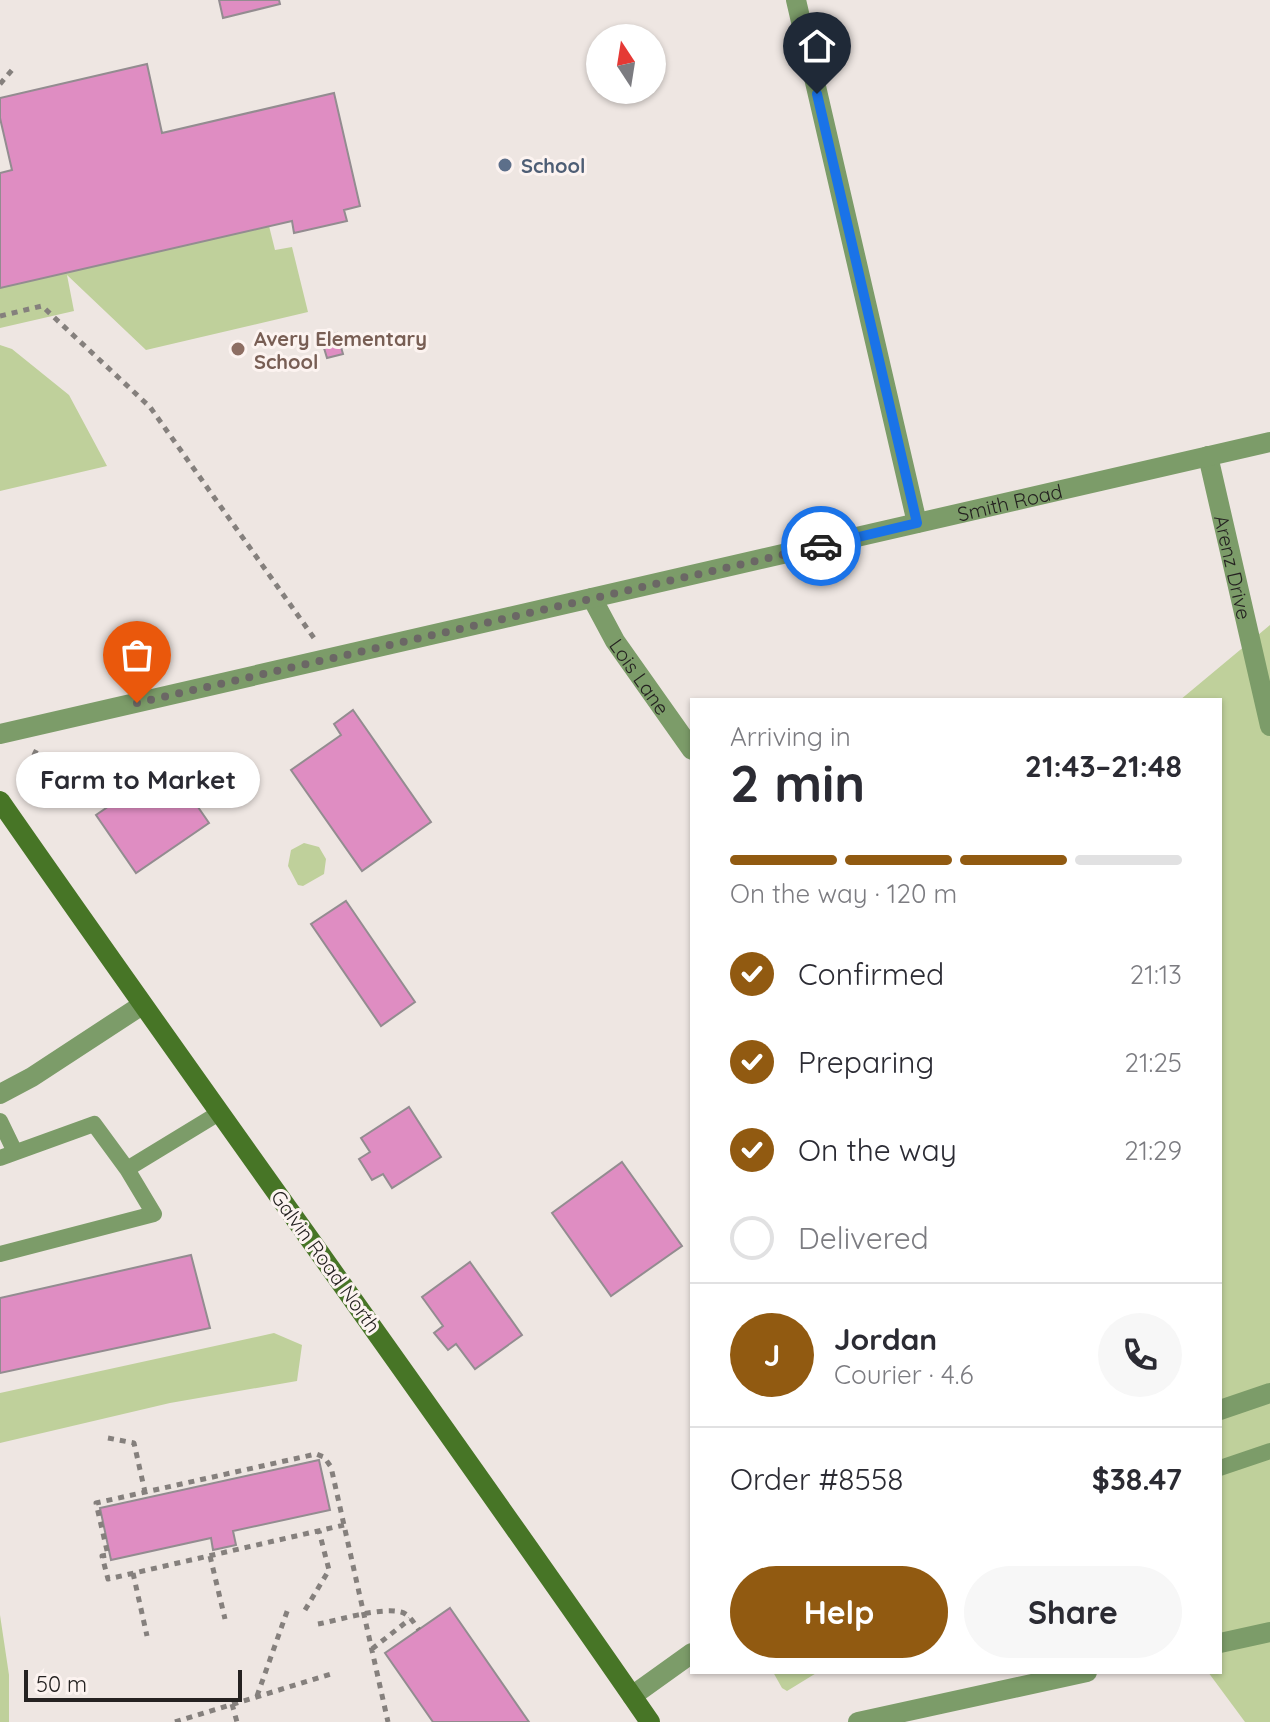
<!DOCTYPE html>
<html lang="en">
<head>
<meta charset="utf-8">
<style>
  body { margin:0; font-family:Quicksand,sans-serif; background:#f7f7f7; color:#2b2b33; height:100vh; display:flex; flex-direction:column; font-size:30px; white-space:nowrap }
  * { box-sizing:border-box; margin:0 }
  p { font-size:26px; color:#7c7c81 }
  .icon { flex:none; width:44px; height:44px; fill:none; stroke:currentColor; stroke-width:2; stroke-linecap:round; stroke-linejoin:round }
  .map { position:relative; flex:1; overflow:hidden }
  .panel { position:absolute; left:690px; top:698px; width:532px; height:976px; display:flex; flex-direction:column; background:#fff; border-radius:0px; box-shadow:0 2px 6px #0004 }
  .panel>* { flex:none }
  .needle { width:52px; rotate:348deg }
  .controls { position:absolute; left:586px; top:24px; display:grid; gap:16px }
  .controls a { display:grid; place-items:center; width:80px; height:80px; border-radius:50%; background:#fff; box-shadow:0 2px 6px #0004; font-size:40px }
  .scale { position:absolute; left:24px; bottom:20px; width:218px; box-sizing:border-box; padding-left:8px; border:4px solid #252221; border-top:0; font-size:22px; line-height:28px; white-space:nowrap; color:#252221; -webkit-text-stroke:6px #fcf3f0; paint-order:stroke }
  .pin { position:absolute; display:grid; place-items:center; width:68px; height:68px; color:#fff; margin:-82px -34px; border-radius:50% 50% 50% 0; rotate:-45deg; box-shadow:0 0 8px #0007 }
  .pin .icon { rotate:45deg }
  .courier { position:absolute; display:grid; place-items:center; width:80px; height:80px; margin:-40px; border:6px solid #1a73e8; border-radius:50%; background:#fff; color:#222; box-shadow:0 2px 10px #0007 }
  .bubble { position:absolute; height:56px; border-radius:28px; background:#fff; box-shadow:0 2px 6px #0004; font-size:26px; font-weight:700; line-height:56px; text-align:center }
  .head em { font-style:normal; font-weight:700 }
  .head div { display:flex; flex-direction:column-reverse }
  .head { display:flex; align-items:center; justify-content:space-between; height:136px; padding:0 40px }
  h1 { font-size:52px; font-weight:700; line-height:60px }
  .bar { display:grid; grid-template-columns:repeat(4,1fr); gap:12px 8px; align-content:center; height:96px; padding:0 40px }
  .bar i { height:10px; border-radius:6px; background:#e1e1e2 }
  .bar .active { background:#915a11 }
  .bar p { grid-column:span 4 }
  .line { display:flex; align-items:center; gap:20px; padding:0 40px; border-top:2px solid #e1e1e2 }
  .line div { flex:1 }
  .round { display:grid; place-items:center; flex:none; width:84px; height:84px; border-radius:42px; background:#f7f7f7 }
  ol { padding:0 40px; list-style:none }
  li { display:flex; align-items:center; gap:24px; height:88px }
  li p { margin-inline-start:auto }
  li .icon { padding:8px; border-radius:50%; background:#915a11; color:#fff; stroke-width:4 }
  li:last-child { color:#7c7c81 }
  li i { width:44px; height:44px; border:4px solid #e1e1e2; border-radius:50% }
  .action { display:flex; gap:16px; margin-top:auto; padding:16px 40px }
  .action a { flex:1; height:92px; border-radius:48px; background:#915a11; color:#fff; font-size:32px; font-weight:700; line-height:92px; text-align:center }
  .action a+a { background:#f7f7f7; color:#2b2b33 }
  .map>svg:first-child { display:block }
</style>
</head>
<body>
<div class="map">
<svg width="1270" height="1722" viewBox="0 0 1270 1722">
  <rect width="100%" height="100%" fill="#eee6e2"/>
  <path fill="#bfd09b" d="M269,226L275,250L292,247L308,312L146,350L67,275L74,311L0,328V288Z
    M0,345L12,349L69,395L107,466L0,491Z
    M1270,625V1722H1245L1208,1672H1220V700H1180Z
    M304,843L319,847L326,859L324,874L303,886L298,885L288,866L291,850Z
    M274,1333L302,1345L297,1381L170,1403L0,1443V1393Z
    M0,1615L9,1675V1722H0Z
    M773,1672H818L787,1691L782,1688Z"/>
  <path fill="#df8dc2" stroke="#938c90" stroke-width="2" d="M219,0H279L280,4L223,18Z
    M147,64L162,133L334,93L360,206L344,210L347,221L294,233L292,221L0,288V173L12,170L0,118V98Z
    M337,333L343,354L327,358L321,338Z
    M353,710L431,822L362,871L291,770L341,735L334,724Z
    M169,765L209,823L136,873L96,815Z
    M346,901L415,1002L381,1026L311,924Z
    M409,1107L441,1157L392,1188L383,1174L372,1180L359,1159L370,1152L361,1138Z
    M622,1162L682,1246L611,1296L552,1213Z
    M191,1255L210,1328L0,1373V1298Z
    M470,1262L522,1335L475,1369L456,1344L448,1350L434,1333L443,1326L422,1297Z
    M319,1460L330,1510L233,1531L236,1545L213,1550L211,1538L111,1560L100,1508Z
    M450,1608L529,1722H433L385,1653Z"/>
  <g fill="none" stroke-linecap="round" stroke-linejoin="round">
    <path stroke="#85807d" stroke-width="5" stroke-dasharray="6 6" stroke-linecap="butt" d="M0,84L12,70
      M0,316L42,306L150,407L314,638
      M23,777L37,749
      M108,1438L134,1443L145,1492
      M344,1525L108,1579L102,1556L108,1555L96,1503L316,1454L324,1457L331,1467L388,1722
      M210,1556L225,1619
      M133,1573L147,1636
      M305,1610L329,1570L319,1531
      M318,1624C340,1620 379,1607 401,1612C409,1614 414,1623 419,1630
      M372,1649L410,1619
      M257,1696L289,1606
      M232,1704L237,1722
      M175,1722L331,1674"/>
    <path stroke="#7c9c69" stroke-width="16" d="M0,1121L15,1152
      M0,1158L94,1124L127,1169L219,1113
      M0,1254L154,1214L127,1169
      M1220,1468L1270,1451"/>
    <g stroke="#7c9c69" stroke-width="20">
      <path d="M796,0L917,523"/>
      <path id="s1" d="M1208,456L1270,726"/>
      <path id="s2" d="M592,598L615,641L692,750"/>
      <path id="s3" d="M0,734L1270,442"/>
      <path d="M0,1094L32,1077L142,1005"/>
      <path d="M1220,1410L1270,1393"/>
      <path d="M1220,1643L1270,1632"/>
      <path d="M632,1696L692,1653"/>
      <path d="M858,1722L1087,1672"/>
    </g>
    <path stroke="#477526" stroke-width="20" d="M0,801C214,1109 437,1413 650,1722"/>
  </g>
  <g fill="none" stroke-linecap="round" stroke-linejoin="round">
    <path stroke="#6b6765" stroke-width="8" stroke-dasharray="0 14.4" d="M137,703L821,546"/>
    <path stroke="#1a73e8" stroke-width="10" d="M817,94L917,523L821,546"/>
  </g>
  <circle fill="#5c6f8a" stroke="#fcf3f0" stroke-width="3" cx="505" cy="165" r="8"/>
  <circle fill="#8d6e63" stroke="#fcf3f0" stroke-width="3" cx="238" cy="349" r="8"/>
  <g text-anchor="middle" dominant-baseline="central" stroke-width="6" stroke-linejoin="round" paint-order="stroke">
    <g font-size="20" font-weight="bold" fill="#4e5e75" stroke="#fcf3f0" text-anchor="start">
      <text x="521" y="165">School</text>
    </g>
    <g font-size="20" font-weight="bold" fill="#785e54" stroke="#fcf3f0" text-anchor="start">
      <text x="254" y="338">Avery Elementary<tspan x="254" dy="23">School</tspan></text>
    </g>
    <g font-size="20" fill="#252221" stroke="#fcf3f0">
      <text stroke="none"><textPath href="#s3" startOffset="1036">Smith Road</textPath></text>
      <text stroke="none"><textPath href="#s1" startOffset="114">Arenz Drive</textPath></text>
      <text stroke="none"><textPath href="#s2" startOffset="92">Lois Lane</textPath></text>
      <text transform="translate(326 1261) rotate(54)">Galvin Road North</text>
    </g>
  </g>
</svg>
<div class="controls">
<a><svg class="needle" viewBox="-14 -14 28 28"><path d="M0-13l5 13h-10z" fill="#e53935"/><path d="M0 13l5-13h-10z" fill="#7c7c81"/></svg></a>
</div>
<div class="scale">50 m</div>
<div class="pin" style="left:137px;top:703px;background:#ea580c"><svg class="icon" aria-label="bag" viewBox="0 0 24 24"><path d="M5 8h14l-1 12H6zM9 8a3 3 0 0 1 6 0"/></svg></div>
<div class="pin" style="left:817px;top:94px;background:#1f2937"><svg class="icon" aria-label="home" viewBox="0 0 24 24"><path d="M3 11l9-7 9 7M6 9v11h12V9"/></svg></div>
<div class="courier" style="left:821px;top:546px"><svg class="icon" aria-label="car" viewBox="0 0 24 24"><path d="M5 17H2v-5l4-1 3-4h7l3 4 3 1v5h-3M9 17h6M6 11h13"/><circle cx="7" cy="17" r="2"/><circle cx="17" cy="17" r="2"/></svg></div>
<div class="bubble" style="left:16px;top:752px;width:244px">Farm to Market</div>
<section class="panel">
<div class="head"><div><h1>2 min</h1><p>Arriving in</p></div><em>21:43–21:48</em></div>
<div class="bar"><i class="active"></i><i class="active"></i><i class="active"></i><i></i><p>On the way · 120 m</p></div>
<ol>
<li><svg class="icon" aria-label="check" viewBox="0 0 24 24"><path d="M5 12l5 5 9-10"/></svg>Confirmed<p>21:13</p></li>
<li><svg class="icon" aria-label="check" viewBox="0 0 24 24"><path d="M5 12l5 5 9-10"/></svg>Preparing<p>21:25</p></li>
<li><svg class="icon" aria-label="check" viewBox="0 0 24 24"><path d="M5 12l5 5 9-10"/></svg>On the way<p>21:29</p></li>
<li><i></i>Delivered</li>
</ol>
<div class="line" style="height:144px"><b class="round" style="background:#915a11;color:#fff">J</b><div><b>Jordan</b><p>Courier · 4.6</p></div><a class="round"><svg class="icon" aria-label="phone" viewBox="0 0 24 24"><path d="M5 4h4l2 5-3 2q2 4 5 5l2-3 5 2v4C11 20 4 13 5 4z"/></svg></a></div>
<div class="line" style="height:104px"><div>Order #8558</div><b>$38.47</b></div>
<div class="action"><a>Help</a><a>Share</a></div>
</section>
</div>
</body>
</html>
